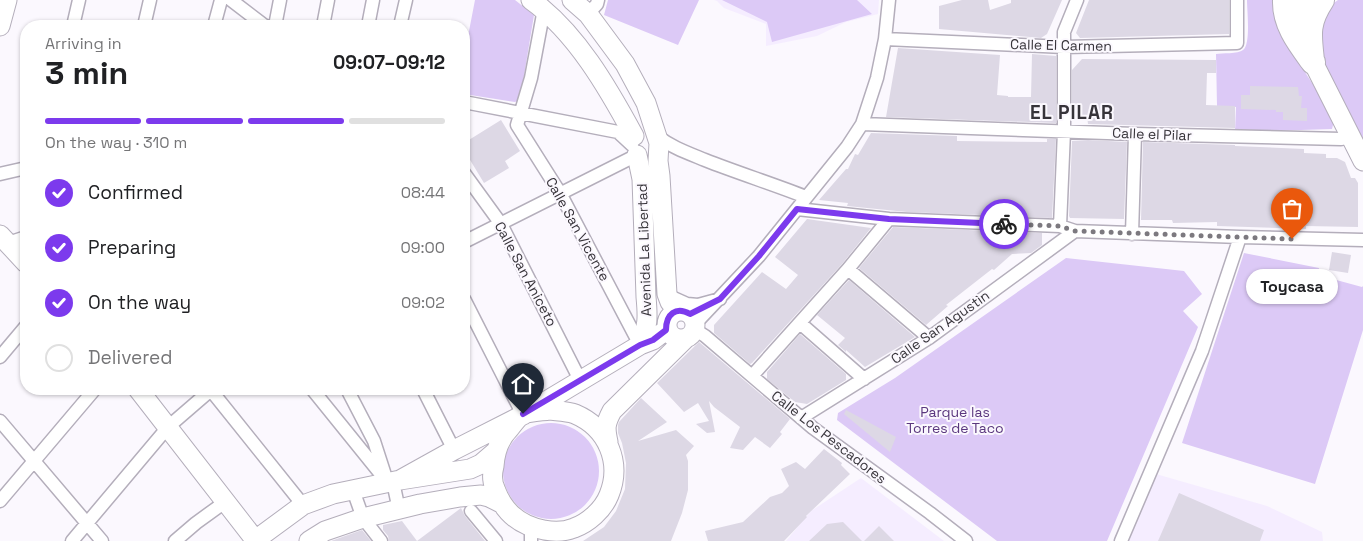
<!DOCTYPE html>
<html lang="en">
<head>
<meta charset="utf-8">
<style>
  body { margin:0; font-family:"Space Grotesk",sans-serif; background:#f6f6f6; color:#202124; height:100vh; display:flex; flex-direction:column; font-size:19px; white-space:nowrap }
  * { box-sizing:border-box; margin:0 }
  p { font-size:16px; color:#757577 }
  .icon { flex:none; width:28px; height:28px; fill:none; stroke:currentColor; stroke-width:2; stroke-linecap:round; stroke-linejoin:round }
  .map { position:relative; flex:1; overflow:hidden }
  .drawer { position:absolute; left:20px; top:20px; width:450px; height:375px; display:flex; flex-direction:column; background:#fff; border-radius:20px; box-shadow:0 1px 4px #0004 }
  .drawer>* { flex:none }
  .pin { position:absolute; display:grid; place-items:center; width:42px; height:42px; color:#fff; margin:-51px -21px; border-radius:50% 50% 50% 0; rotate:-45deg; box-shadow:0 0 5px #0007 }
  .pin .icon { rotate:45deg }
  .courier { position:absolute; display:grid; place-items:center; width:50px; height:50px; margin:-25px; border:4px solid #7c3aed; border-radius:50%; background:#fff; color:#222; box-shadow:0 1px 6px #0007 }
  .bubble { position:absolute; height:35px; border-radius:18px; background:#fff; box-shadow:0 1px 4px #0004; font-size:16px; font-weight:800; line-height:35px; text-align:center }
  .overview em { font-style:normal; font-weight:800 }
  .overview div { display:flex; flex-direction:column-reverse }
  .overview { display:flex; align-items:center; justify-content:space-between; height:85px; padding:0 25px }
  h1 { font-size:32px; font-weight:800; line-height:38px }
  .bar { display:grid; grid-template-columns:repeat(4,1fr); gap:8px 5px; align-content:center; height:60px; padding:0 25px }
  .bar i { height:6px; border-radius:4px; background:#e0e0e0 }
  .bar .selected { background:#7c3aed }
  .bar p { grid-column:span 4 }
  ol { padding:0 25px; list-style:none }
  li { display:flex; align-items:center; gap:15px; height:55px }
  li p { margin-inline-start:auto }
  li .icon { padding:5px; border-radius:50%; background:#7c3aed; color:#fff; stroke-width:4 }
  li:last-child { color:#757577 }
  li i { width:28px; height:28px; border:2px solid #e0e0e0; border-radius:50% }
  .map>svg:first-child { display:block }
</style>
</head>
<body>
<div class="map">
<svg width="1363" height="541" viewBox="0 0 1363 541">
  <rect width="100%" height="100%" fill="#fbf8fe"/>
  <path fill="#f5edff" d="M714,0H879L878,14L846,22L817,36L766,46V24L724,8L717,1Z
    M1156,474L1267,506L1322,532L1323,541H1127Z
    M861,478L944,541H786L811,511Z"/>
  <path fill="#dcc9f6" d="M475,0H515L534,15L520,100L515,102L464,94V57Z
    M608,0H699L678,45L604,15Z
    M722,0H857L872,14L772,42L767,22Z
    M1247,0H1277L1296,58L1328,108L1334,121L1332,129L1235,132L1236,107L1217,106L1216,54C1222,53 1238,54 1243,50C1251,44 1247,11 1247,0Z
    M1338,0H1363V142L1325,67L1321,56L1318,35L1331,5Z
    M1244,253L1319,268L1318,275L1362,287L1363,286V330L1315,484L1182,443Z
    M1066,258L1184,271L1202,294L1183,311L1198,327L1107,541H997L837,420L838,413L895,378Z
    M503 471a48 48 0 1 1 96 0a48 48 0 1 1-96 0Z"/>
  <path fill="#ddd8e5" d="M962,0H988L990,10L1011,3V0H1062L1047,34L1041,38L939,29V6Z
    M1089,0H1229V34L1080,38L1076,33Z
    M898,48L1000,55L997,95L1008,96V97H1031L1032,54L1056,56V123L886,117Z
    M1082,59L1216,60V73H1207L1206,105L1235,106V128L1088,124L1087,116H1072V70Z
    M1250,86L1298,87L1299,96H1302L1301,108H1307V121L1283,120V112H1276V110L1241,109V95H1250Z
    M501,120L520,151L505,161L509,168L484,183L464,150V143Z
    M871,133L957,136V141L1047,142V139H1056L1052,218L907,212L847,206L848,203L819,200L846,169H848L855,154L858,155Z
    M1088,140L1127,142L1124,219L1070,218L1069,216L1072,141Z
    M1143,142L1235,145V146L1304,149V153L1326,154V158H1337L1345,162L1351,178H1355L1358,183V227L1306,226V229L1217,226V222L1173,223L1172,220H1141Z
    M807,219L871,228L842,264L752,363L750,364L714,333V325L762,272L786,289L798,275L775,257Z
    M893,227L1042,233V245L1031,253L1012,254L994,270L992,269L946,305L948,306L926,325L859,268Z
    M1332,252L1351,255L1348,273L1329,270Z
    M849,280L915,337L865,367L846,350V352L838,345L845,338L817,315Z
    M800,334L846,374V380L807,404L795,402L767,379V372Z
    M699,342L790,419L780,432L782,434L770,448L755,437L743,450L730,448L740,427L714,407L709,401L715,432L707,433L696,424L709,421L698,403L684,412L657,383Z
    M641,398L667,422L638,441L676,430L694,446L686,455L688,461V490L682,513L671,541H583L604,527L616,511L625,489L626,463L622,443L618,433V425L619,422Z
    M846,410L896,437L890,452L844,414Z
    M824,449L842,463L841,465L850,474L806,516L807,517L784,541H708L705,531L743,522L770,497L782,493L789,486L781,469L796,462L805,469Z
    M1179,493L1264,530L1260,541H1158Z
    M461,508L465,516L485,541H389L388,536L383,530V525L402,521L417,541Z
    M843,522L862,541H809L827,524Z
    M879,526L894,541H864Z
    M362,530L371,541H331Z"/>
  <g fill="none" stroke-linecap="round" stroke-linejoin="round">
    <defs>
      <path id="street" d="M231,0L265,26
        M544,9L531,78L517,125L560,193L640,345
        M588,14L597,4L598,0
        M73,26L79,0
        M144,26L150,0
        M214,26L221,0
        M275,26L280,0
        M323,26L328,0
        M368,26L373,0
        M400,26L406,0
        M885,39L1064,47L1237,43V0
        M464,102L618,132L632,145
        M862,124L1135,134L1341,139L1351,137
        M657,136C671,147 688,153 705,160C738,173 773,184 806,197
        M464,173L501,224L580,380
        M0,174L26,168
        M797,209L889,219L1060,226L1075,231L1240,237L1363,240
        M1060,226L1064,131V32L1077,0
        M1132,234L1135,134
        M464,242L637,155
        M8,243L26,237
        M848,269L929,338
        M667,295L687,304L698,305L720,299
        M464,299L523,415
        M800,323L864,379
        M695,324L759,256L847,147L862,124L877,78L885,39L889,0
        M694,329L705,336L813,428L930,513L966,541
        M0,357L26,326
        M752,376L848,269L889,219
        M210,389L303,505
        M312,389L388,483
        M347,389L374,441L385,475
        M423,389L454,450
        M801,418L929,338L1075,231
        M0,421L102,541
        M393,482L399,510
        M353,490L363,518L381,541
        M0,501L95,389
        M471,511L496,541
        M72,541L168,427L212,389
        M175,541L196,523L225,502
        M531,541V528
        M1121,541L1202,351L1240,237"/>
      <path id="secondary" d="M531,0C576,32 608,88 634,136
        M572,0L588,14L625,64L646,103L659,143L658,161L660,176L667,294L670,302L678,311
        M1302,0L1301,17L1303,37L1313,62L1363,161
        M0,26L7,0
        M637,155L642,179L646,297C648,318 648,326 640,345
        M0,235L26,263
        M667 325a14 14 0 1 1 28 0a14 14 0 1 1-28 0Z
        M138,389L256,541
        M549,410C557,411 568,411 575,414C608,428 622,463 609,495C603,510 588,523 574,528C564,532 554,532 544,530C521,526 505,514 496,491C495,488 493,484 493,481C492,476 493,470 494,466C495,451 499,439 510,428C513,424 518,417 523,414C528,412 542,411 549,410Z
        M608,442C605,428 605,424 612,411L685,339
        M400,480L454,450L523,415L640,345L653,340L666,330
        M254,541L303,505L333,494L400,480L470,469L481,464L495,452
        M309,541L325,531L363,518L420,504L460,497L481,495L489,497L501,503"/>
      <path id="highway" d="M1285,0C1284,24 1299,43 1313,62
        M1312,60C1309,34 1307,23 1322,0"/>
    </defs>
    <use href="#street" stroke="#b4aebb" stroke-width="15"/>
    <use href="#secondary" stroke="#b4aebb" stroke-width="21"/>
    <use href="#highway" stroke="#b4aebb" stroke-width="26"/>
    <use href="#street" stroke="#fff" stroke-width="12"/>
    <use href="#secondary" stroke="#fff" stroke-width="19"/>
    <use href="#highway" stroke="#fff" stroke-width="24"/>
  </g>
  <g fill="none" stroke-linecap="round" stroke-linejoin="round">
    <path stroke="#7c797f" stroke-width="5" stroke-dasharray="0 9" d="M1004,224L1060,226L1075,231L1292,239"/>
    <path stroke="#7c3aed" stroke-width="6" d="M523,414L640,345L653,340L666,330C666,314 676,306 690,314L720,299L759,256L797,209L889,219L1004,224"/>
  </g>
  <g text-anchor="middle" dominant-baseline="central" stroke-width="4" stroke-linejoin="round" paint-order="stroke">
    <g font-size="14" fill="#37343a" stroke="#fbf8fe">
      <text transform="translate(1061 45) rotate(1)">Calle El Carmen</text>
      <text transform="translate(1152 134) rotate(2)">Calle el Pilar</text>
      <text transform="translate(578 229) rotate(61)">Calle San Vicente</text>
      <text transform="translate(644 250) rotate(-92)">Avenida La Libertad</text>
      <text transform="translate(526 274) rotate(62)">Calle San Aniceto</text>
      <text transform="translate(940 327) rotate(-35)">Calle San Agustìn</text>
      <text transform="translate(829 437) rotate(38)">Calle Los Pescadores</text>
    </g>
    <g font-size="14" fill="#5a377e" stroke="#fbf8fe">
      <text x="955" y="412">Parque las<tspan x="955" dy="16">Torres de Taco</tspan></text>
    </g>
    <g font-size="19" font-weight="bold" letter-spacing="1" fill="#37343a" stroke="#fbf8fe">
      <text x="1072" y="112">EL PILAR</text>
    </g>
  </g>
</svg>
<div class="pin" style="left:1292px;top:239px;background:#ea580c"><svg class="icon" aria-label="bag" viewBox="0 0 24 24"><path d="M5 8h14l-1 12H6zM9 8a3 3 0 0 1 6 0"/></svg></div>
<div class="pin" style="left:523px;top:414px;background:#1f2937"><svg class="icon" aria-label="home" viewBox="0 0 24 24"><path d="M3 11l9-7 9 7M6 9v11h12V9"/></svg></div>
<div class="courier" style="left:1004px;top:224px"><svg class="icon" aria-label="bike" viewBox="0 0 24 24"><circle cx="6" cy="16" r="4"/><circle cx="18" cy="16" r="4"/><path d="M6 16l4-8h5l3 8M10 8l3 8H6M13 5h3"/></svg></div>
<div class="bubble" style="left:1246px;top:269px;width:92px">Toycasa</div>
<section class="drawer">
<div class="overview"><div><h1>3 min</h1><p>Arriving in</p></div><em>09:07–09:12</em></div>
<div class="bar"><i class="selected"></i><i class="selected"></i><i class="selected"></i><i></i><p>On the way · 310 m</p></div>
<ol>
<li><svg class="icon" aria-label="check" viewBox="0 0 24 24"><path d="M5 12l5 5 9-10"/></svg>Confirmed<p>08:44</p></li>
<li><svg class="icon" aria-label="check" viewBox="0 0 24 24"><path d="M5 12l5 5 9-10"/></svg>Preparing<p>09:00</p></li>
<li><svg class="icon" aria-label="check" viewBox="0 0 24 24"><path d="M5 12l5 5 9-10"/></svg>On the way<p>09:02</p></li>
<li><i></i>Delivered</li>
</ol>
</section>
</div>
</body>
</html>
